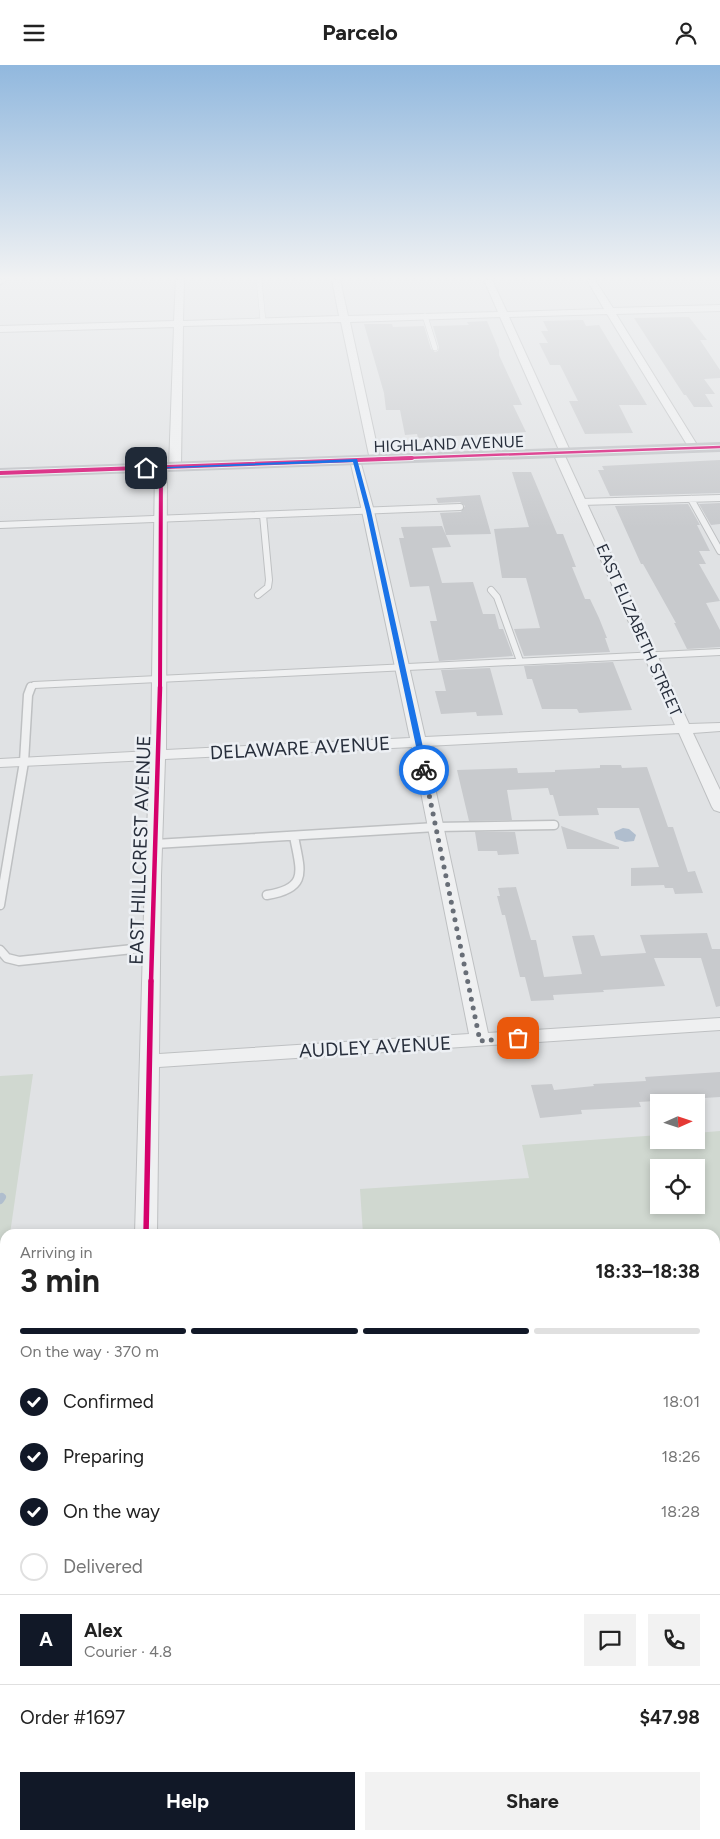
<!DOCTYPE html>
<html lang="en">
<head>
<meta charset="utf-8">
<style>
  body { margin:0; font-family:Figtree,sans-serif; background:#f2f2f2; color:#222; height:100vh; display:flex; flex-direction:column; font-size:19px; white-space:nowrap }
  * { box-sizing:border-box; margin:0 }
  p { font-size:16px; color:#767676 }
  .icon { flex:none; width:28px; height:28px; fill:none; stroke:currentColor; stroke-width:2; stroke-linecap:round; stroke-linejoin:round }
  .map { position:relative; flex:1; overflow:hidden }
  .panel { position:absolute; left:0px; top:1164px; width:720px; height:611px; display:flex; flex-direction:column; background:#fff; border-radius:15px 15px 0 0; box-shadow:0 2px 8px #0003 }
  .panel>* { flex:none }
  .needle { width:32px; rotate:87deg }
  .fabs { position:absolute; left:650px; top:1029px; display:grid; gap:10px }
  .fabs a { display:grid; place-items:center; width:55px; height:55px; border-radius:0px; background:#fff; box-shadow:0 2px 8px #0003; font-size:25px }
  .pin { position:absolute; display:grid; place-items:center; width:42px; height:42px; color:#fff; margin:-21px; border-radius:10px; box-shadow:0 2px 8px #0006 }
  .courier { position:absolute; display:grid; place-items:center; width:50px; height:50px; margin:-25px; border:4px solid #1a73e8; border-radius:50%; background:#fff; color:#222; box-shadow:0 1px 6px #0007 }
  .summary em { font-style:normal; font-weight:700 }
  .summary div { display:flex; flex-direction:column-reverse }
  .summary { display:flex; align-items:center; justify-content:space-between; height:85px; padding:0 20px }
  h1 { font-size:32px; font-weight:700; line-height:38px }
  .bar { display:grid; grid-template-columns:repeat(4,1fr); gap:8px 5px; align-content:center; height:60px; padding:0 20px }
  .bar i { height:6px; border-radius:4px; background:#e0e0e0 }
  .bar .on { background:#111827 }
  .bar p { grid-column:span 4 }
  .line { display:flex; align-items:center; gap:12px; padding:0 20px; border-top:1px solid #e0e0e0 }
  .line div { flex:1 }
  .round { display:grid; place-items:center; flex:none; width:52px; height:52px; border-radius:0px; background:#f2f2f2 }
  ol { padding:0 20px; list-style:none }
  li { display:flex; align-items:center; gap:15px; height:55px }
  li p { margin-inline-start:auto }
  li .icon { padding:5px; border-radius:50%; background:#111827; color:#fff; stroke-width:4 }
  li:last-child { color:#767676 }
  li i { width:28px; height:28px; border:2px solid #e0e0e0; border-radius:50% }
  .primary-button { display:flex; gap:10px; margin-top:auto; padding:10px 20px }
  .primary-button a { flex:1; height:58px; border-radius:0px; background:#111827; color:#fff; font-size:20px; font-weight:700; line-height:58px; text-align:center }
  .primary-button a+a { background:#f2f2f2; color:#222 }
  header { display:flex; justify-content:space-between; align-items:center; height:65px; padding:0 20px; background:#fff; font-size:22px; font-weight:700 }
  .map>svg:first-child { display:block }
</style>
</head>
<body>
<header><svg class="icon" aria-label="menu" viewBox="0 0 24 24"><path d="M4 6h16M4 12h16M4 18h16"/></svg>Parcelo<svg class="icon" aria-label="person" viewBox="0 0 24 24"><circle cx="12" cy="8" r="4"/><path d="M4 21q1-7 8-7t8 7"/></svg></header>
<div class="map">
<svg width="720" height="1774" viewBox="0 0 720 1774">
  <rect width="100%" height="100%" fill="#e0e2e4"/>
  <path fill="#d0d8d0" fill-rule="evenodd" d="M33,1009L10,1169H5V1203L0,1237V1011Z
    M720,1066V1518H715V1169H363L360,1124L529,1113L522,1080L659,1070V1075H696V1068ZM696,1102V1140H659V1102Z
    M0,1282H5V1770H130V1774H0Z"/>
  <path fill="#b0bece" d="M623,763L629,764L636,770L634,776L625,777L616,774L614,767Z"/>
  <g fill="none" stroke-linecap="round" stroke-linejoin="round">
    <path stroke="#b0bece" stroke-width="8" d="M0,1135L2,1132"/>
    <path stroke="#b0bece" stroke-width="9" d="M715,1314H720
      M0,1567L5,1564"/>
  </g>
  <path fill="#c8cacd" d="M689,252L707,275H700L720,305V313L704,314L715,329H705L713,342H694L686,330H684L634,253Z
    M583,255L586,261L599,260L647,340H619L633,368L585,369L569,336H578L560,300H550L539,278H548L541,266H548L543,256Z
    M487,256L499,285V290L522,340H513L526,367L418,373L417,369L405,370L400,345H386L384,328L364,259H392L393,262L424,261L431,284L435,287L438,286L439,282L433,261L469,260L467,257Z
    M720,395V428L610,431L598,405H604L602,401Z
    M512,407H531L557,469H563L576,502H572L585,534H590L599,553L607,573H605L610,587L524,591L514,564L540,563L526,513H502L494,464L529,462Z
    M480,430L491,469L446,470L440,448L461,447L465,441L460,437L438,438L436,433Z
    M720,438V459L711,460L699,439Z
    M688,439L700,460H697L710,486H699L706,499H699L720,536L706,538L720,565V582L687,584L674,558H676L643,499H641L615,441Z
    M442,461L451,482L432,483L442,518L473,517L483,549H495L499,564H503L513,591L439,596L430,556H437L429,521L410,522L399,473H404L401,462Z
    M613,597L632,645L579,648L577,644H542L532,614H527L524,601Z
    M490,603L503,650L477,651L476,647L441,649L435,626H446L441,605Z
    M600,700H621L622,703L647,702L668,762H673L688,807L695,806L703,828L675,829L673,823H665L664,820L631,821V803L659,802L639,743H597L599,750L559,751L553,730H550L548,723L507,725L512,755L469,756L457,705L517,703L518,708L555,707V705L600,703Z
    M561,761L619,782V784H567Z
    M475,767H515L519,789L498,790L497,786H478Z
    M516,822L531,875H536L544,912L582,909L572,871L594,870L601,891L646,888L640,870L707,868L712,884H720V941L716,942L701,893H654L665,921L603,925L604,927L553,930L554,935L531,936L525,912H520L505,850H502L497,831H500L498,823Z
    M720,1007V1032L639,1037L641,1042L581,1045L582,1049L540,1053L531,1020L552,1019L554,1025L594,1021L593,1019L646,1016L645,1012Z"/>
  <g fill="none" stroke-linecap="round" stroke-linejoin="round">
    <defs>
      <path id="service-far2" d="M259,215L263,256
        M425,251L435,283"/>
      <path id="service-far1" d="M691,434L720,486
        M581,437L720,433
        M0,460L460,442
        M491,525L497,532L520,596
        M258,530L268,522L269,515L263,450
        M30,624L34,620L720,587"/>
      <path id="service" d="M155,779L436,762L554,760
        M267,830C310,823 300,805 294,771
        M0,840L24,697L28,630L31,622
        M0,885L7,893L19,896L152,882"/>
      <path id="minor" d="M176,215H184L183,256L339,251L332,215H340L348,251L498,247L484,215H492L507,247L604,244L587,215H595L613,243L720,240V246L616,249L699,383L694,386L689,383L607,249L509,252L571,388L565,391L689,659L720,658V666L693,668L720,725V747L714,745L712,742L679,668L426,681L488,968L720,953V965L159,1002L157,1169H135L145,811L150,695L0,702V694L151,686L155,402L157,400L161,399L167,402L166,685L410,673L362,446L350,395L355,392L360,395L374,446L425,672L675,660L553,388L559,385L500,252L350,257L380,395L375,398L370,395L341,257L183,261L181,402L175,405L169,402L174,262L0,267V261L174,256ZM412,682L469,969L159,989L161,811L165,694Z
        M715,1527H720V1553H715Z
        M115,1770H145V1774H115Z
        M645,1770H675V1774H645Z"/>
      <path id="tertiary" d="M0,215H5V216L0,219Z"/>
    </defs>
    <use href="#service-far2" stroke="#bec0c2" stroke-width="6"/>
    <use href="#service-far1" stroke="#bec0c2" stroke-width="8"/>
    <use href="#service" stroke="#bec0c2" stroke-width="11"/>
    <use href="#minor" stroke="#bec0c2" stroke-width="2"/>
    <use href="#tertiary" stroke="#bec0c2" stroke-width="3"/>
    <use href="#service-far2" stroke="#eff0f1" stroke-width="5"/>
    <use href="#service-far1" stroke="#eff0f1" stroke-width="6"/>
    <use href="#service" stroke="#eff0f1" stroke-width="8"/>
    <use href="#minor" fill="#eff0f1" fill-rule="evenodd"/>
    <use href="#tertiary" fill="#eff0f1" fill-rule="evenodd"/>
    <path fill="#bec0c4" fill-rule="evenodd" d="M720,377V387L0,413V403Z"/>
    <defs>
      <path id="cycleway-far3" d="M377,394L720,382"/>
      <path id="cycleway-far2" d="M0,408L412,393
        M160,624L161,402"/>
      <path id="cycleway-far1" d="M151,917L160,622"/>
      <path id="cycleway" d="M146,1169L151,916"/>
    </defs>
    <use href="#cycleway-far3" stroke="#edf0f4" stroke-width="4.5"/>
    <use href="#cycleway-far2" stroke="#edf0f4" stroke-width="6"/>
    <use href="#cycleway-far1" stroke="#edf0f4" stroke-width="8"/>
    <use href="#cycleway" stroke="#edf0f4" stroke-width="9"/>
    <use href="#cycleway-far3" stroke="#d6006c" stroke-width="2.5"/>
    <use href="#cycleway-far2" stroke="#d6006c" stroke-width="4"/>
    <use href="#cycleway-far1" stroke="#d6006c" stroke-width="4.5"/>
    <use href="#cycleway" stroke="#d6006c" stroke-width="5.5"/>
  </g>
  <linearGradient id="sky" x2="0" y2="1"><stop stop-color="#91b8de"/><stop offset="0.46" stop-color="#f1f2f3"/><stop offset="1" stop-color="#f1f2f3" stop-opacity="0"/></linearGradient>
  <rect width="720" height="463" fill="url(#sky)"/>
  <path fill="#1a73e8" d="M357,394L371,446L428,705L424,707L421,705L366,446L353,397L146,404L144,403Z"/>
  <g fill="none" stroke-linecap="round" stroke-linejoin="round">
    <path stroke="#686e77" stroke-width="5" stroke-dasharray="0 9" d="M424,705L480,976L518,973"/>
  </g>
  <g text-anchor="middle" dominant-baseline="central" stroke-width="5" stroke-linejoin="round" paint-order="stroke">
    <g font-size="16" fill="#282f3c" stroke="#edf0f4">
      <text transform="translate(449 379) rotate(-2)">HIGHLAND AVENUE</text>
      <text transform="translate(639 565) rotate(66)">EAST ELIZABETH STREET</text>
    </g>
    <g font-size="19" fill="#282f3c" stroke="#edf0f4">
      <text transform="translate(300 683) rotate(-3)">DELAWARE AVENUE</text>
      <text transform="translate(140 785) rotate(-88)">EAST HILLCREST AVENUE</text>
      <text transform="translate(375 982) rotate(-3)">AUDLEY AVENUE</text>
    </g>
  </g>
</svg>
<div class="fabs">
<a><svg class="needle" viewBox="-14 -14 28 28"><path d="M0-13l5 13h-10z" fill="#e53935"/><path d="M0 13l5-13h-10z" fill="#767676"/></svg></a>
<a><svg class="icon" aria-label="locate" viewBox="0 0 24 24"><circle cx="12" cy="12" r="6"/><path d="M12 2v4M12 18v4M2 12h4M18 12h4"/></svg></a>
</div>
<div class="pin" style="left:518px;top:973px;background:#ea580c"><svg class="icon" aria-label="bag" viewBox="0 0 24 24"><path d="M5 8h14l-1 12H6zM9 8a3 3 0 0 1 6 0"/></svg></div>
<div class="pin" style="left:146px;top:403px;background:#1f2937"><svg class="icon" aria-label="home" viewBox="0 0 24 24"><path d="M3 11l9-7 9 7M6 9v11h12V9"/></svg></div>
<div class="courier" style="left:424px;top:705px"><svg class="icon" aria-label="bike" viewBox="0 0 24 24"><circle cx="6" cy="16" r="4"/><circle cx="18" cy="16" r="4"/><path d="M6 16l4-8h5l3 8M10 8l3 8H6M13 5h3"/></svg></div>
<section class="panel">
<div class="summary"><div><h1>3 min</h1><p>Arriving in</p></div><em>18:33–18:38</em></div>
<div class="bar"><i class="on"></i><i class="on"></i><i class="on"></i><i></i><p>On the way · 370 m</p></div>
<ol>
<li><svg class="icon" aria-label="check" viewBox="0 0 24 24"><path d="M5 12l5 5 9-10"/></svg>Confirmed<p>18:01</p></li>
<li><svg class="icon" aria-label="check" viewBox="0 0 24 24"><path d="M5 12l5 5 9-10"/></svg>Preparing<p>18:26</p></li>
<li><svg class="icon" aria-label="check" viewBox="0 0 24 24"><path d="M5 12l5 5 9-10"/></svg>On the way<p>18:28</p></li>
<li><i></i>Delivered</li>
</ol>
<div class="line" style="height:90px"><b class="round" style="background:#111827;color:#fff">A</b><div><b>Alex</b><p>Courier · 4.8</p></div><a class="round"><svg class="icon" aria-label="chat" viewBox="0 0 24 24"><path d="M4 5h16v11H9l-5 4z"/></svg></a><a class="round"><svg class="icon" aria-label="phone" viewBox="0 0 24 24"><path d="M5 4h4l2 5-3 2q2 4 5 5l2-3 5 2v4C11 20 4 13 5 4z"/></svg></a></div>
<div class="line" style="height:65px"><div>Order #1697</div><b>$47.98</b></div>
<div class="primary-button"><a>Help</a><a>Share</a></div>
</section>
</div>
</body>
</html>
